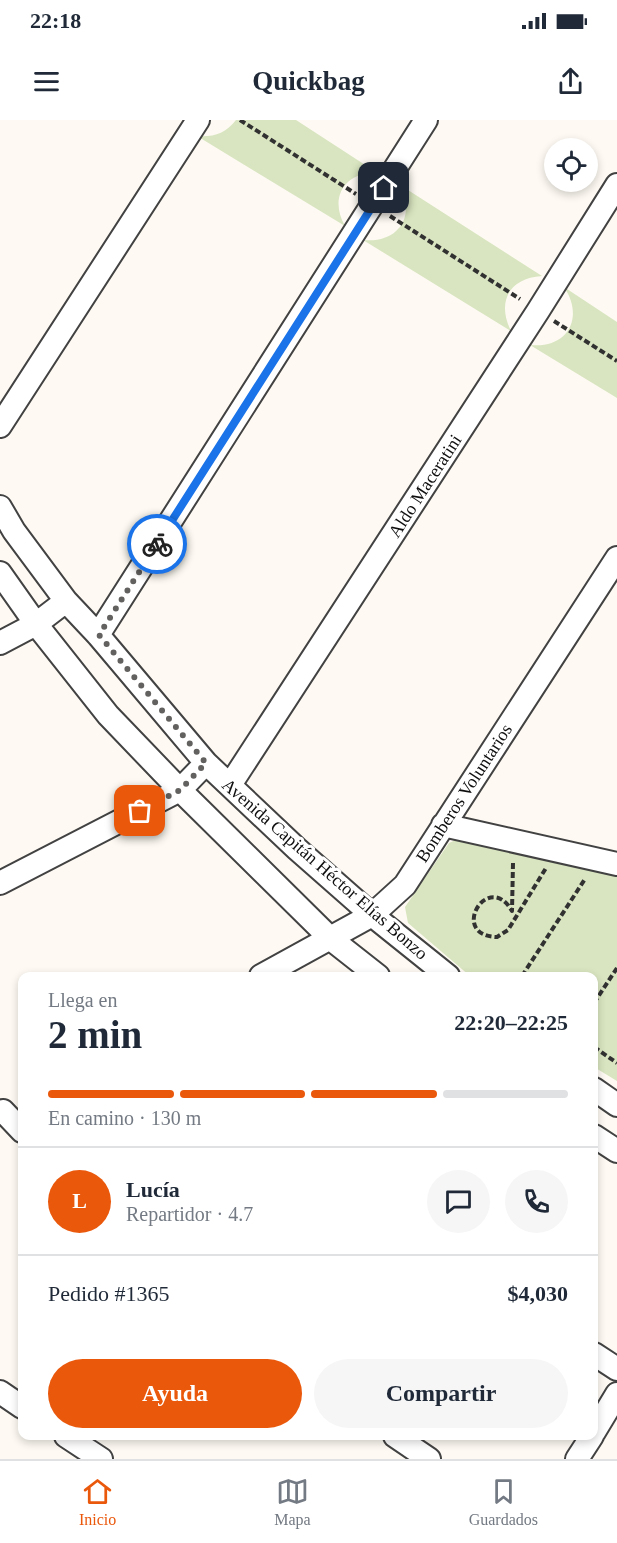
<!DOCTYPE html>
<html lang="es">
<head>
<meta charset="utf-8">
<style>
  body { margin:0; font-family:Georgia,serif; background:#f6f6f7; color:#1f2937; height:100vh; display:flex; flex-direction:column; font-size:22px; white-space:nowrap }
  * { box-sizing:border-box; margin:0 }
  p { font-size:20px; color:#747a83 }
  .icon { flex:none; width:33px; height:33px; fill:none; stroke:currentColor; stroke-width:2; stroke-linecap:round; stroke-linejoin:round }
  .map { position:relative; flex:1; overflow:hidden }
  .panel { position:absolute; left:18px; top:852px; width:580px; height:468px; display:flex; flex-direction:column; background:#fff; border-radius:12px; box-shadow:0 3px 9px #0003 }
  .panel>* { flex:none }
  .fabs { position:absolute; left:544px; top:18px; display:grid; gap:12px }
  .fabs a { display:grid; place-items:center; width:54px; height:54px; border-radius:50%; background:#fff; box-shadow:0 3px 9px #0003; font-size:30px }
  .pin { position:absolute; display:grid; place-items:center; width:51px; height:51px; color:#fff; margin:-26px; border-radius:12px; box-shadow:0 3px 9px #0006 }
  .courier { position:absolute; display:grid; place-items:center; width:60px; height:60px; margin:-30px; border:4px solid #1a73e8; border-radius:50%; background:#fff; color:#222; box-shadow:0 2px 8px #0007 }
  .head em { font-style:normal; font-weight:700 }
  .head div { display:flex; flex-direction:column-reverse }
  .head { display:flex; align-items:center; justify-content:space-between; height:102px; padding:0 30px }
  h1 { font-size:39px; font-weight:700; line-height:45px }
  .bar { display:grid; grid-template-columns:repeat(4,1fr); gap:9px 6px; align-content:center; height:72px; padding:0 30px }
  .bar i { height:8px; border-radius:4px; background:#e0e1e3 }
  .bar .active { background:#ea580c }
  .bar p { grid-column:span 4 }
  .line { display:flex; align-items:center; gap:15px; padding:0 30px; border-top:2px solid #e0e1e3 }
  .line div { flex:1 }
  .round { display:grid; place-items:center; flex:none; width:63px; height:63px; border-radius:32px; background:#f6f6f7 }
  .primary-button { display:flex; gap:12px; margin-top:auto; padding:12px 30px }
  .primary-button a { flex:1; height:69px; border-radius:36px; background:#ea580c; color:#fff; font-size:24px; font-weight:700; line-height:69px; text-align:center }
  .primary-button a+a { background:#f6f6f7; color:#1f2937 }
  .status { display:flex; justify-content:space-between; align-items:center; height:42px; padding:0 30px; background:#fff; direction:ltr }
  .status svg { height:16px; fill:currentColor }
  header { display:flex; justify-content:space-between; align-items:center; height:78px; padding:0 30px; background:#fff; font-size:27px; font-weight:700 }
  .menu { display:flex; justify-content:space-around; align-items:center; height:84px; border-top:2px solid #e0e1e3; background:#fff; font-size:16px; color:#747a83 }
  .menu a { display:grid; justify-items:center; gap:3px }
  .menu .active { color:#ea580c }
  .map>svg:first-child { display:block }
</style>
</head>
<body>
<div class="status"><b>22:18</b><svg viewBox="0 0 49 12"><path d="M0 12V9h3v3zM5 12V6h3v6zM10 12V3h3v9zM15 12V0h3v12zM26 1h20v11H26zM47 4h2v5h-2z"/></svg></div>
<header><svg class="icon" aria-label="menu" viewBox="0 0 24 24"><path d="M4 6h16M4 12h16M4 18h16"/></svg>Quickbag<svg class="icon" aria-label="share" viewBox="0 0 24 24"><path d="M12 15V3M7 8l5-5 5 5M5 13v7h14v-7"/></svg></header>
<div class="map">
<svg width="617" height="1339" viewBox="0 0 617 1339">
  <rect width="100%" height="100%" fill="#fefaf3"/>
  <path fill="#d9e5c0" d="M236,0H296L376,52C344,53 329,78 345,106L197,16C214,17 225,14 236,0Z
    M397,63L542,156C510,158 496,181 511,211L363,120C400,124 418,93 397,63Z
    M564,167L617,202V278L530,225C567,229 585,198 564,167Z
    M458,719L617,751V961L594,947V856H470L408,803L405,787L449,723Z"/>
  <g fill="none" stroke-linecap="round" stroke-linejoin="round">
    <defs>
      <path id="minor" d="M0,306L198,0
        M0,387L14,411L66,481L98,515L206,643L297,729L372,795L448,856
        M0,453L36,504L108,595L180,670L331,819L378,856
        M98,515L426,0
        M0,523L36,504L66,481
        M230,665L538,191L617,65
        M443,705L617,744
        M0,763L180,670L206,643
        M261,856L372,795L405,765L617,438
        M594,969L617,985
        M3,991L22,1011
        M594,1016L617,1031
        M594,1234L617,1249
        M0,1272L22,1287
        M594,1312L617,1274
        M66,1316L101,1339
        M395,1316L429,1339
        M577,1339L592,1316"/>
    </defs>
    <use href="#minor" stroke="#424242" stroke-width="26"/>
    <path stroke="#313131" stroke-width="4" stroke-dasharray="6 3" stroke-linecap="butt" d="M240,0L356,74
      M390,96L520,179
      M554,201L617,241
      M513,743L512,791C488,749 448,816 497,817L508,810L546,748
      M522,856L585,759
      M594,883L617,848
      M594,927L617,943"/>
    <use href="#minor" stroke="#fff" stroke-width="22"/>
  </g>
  <g fill="none" stroke-linecap="round" stroke-linejoin="round">
    <path stroke="#63615f" stroke-width="6" stroke-dasharray="0 10.8" d="M140,691L180,670L206,643L99,515L157,424"/>
    <path stroke="#1a73e8" stroke-width="8" d="M157,424L384,68"/>
  </g>
  <g text-anchor="middle" dominant-baseline="central" stroke-width="6" stroke-linejoin="round" paint-order="stroke">
    <g font-size="18" fill="#0f0f0f" stroke="#fff">
      <text transform="translate(425 366) rotate(-57)">Aldo Maceratini</text>
      <text transform="translate(464 673) rotate(-57)">Bomberos Voluntarios</text>
      <text transform="translate(325 749) rotate(41)">Avenida Capitán Héctor Elías Bonzo</text>
    </g>
  </g>
</svg>
<div class="fabs">
<a><svg class="icon" aria-label="locate" viewBox="0 0 24 24"><circle cx="12" cy="12" r="6"/><path d="M12 2v4M12 18v4M2 12h4M18 12h4"/></svg></a>
</div>
<div class="pin" style="left:140px;top:691px;background:#ea580c"><svg class="icon" aria-label="bag" viewBox="0 0 24 24"><path d="M5 8h14l-1 12H6zM9 8a3 3 0 0 1 6 0"/></svg></div>
<div class="pin" style="left:384px;top:68px;background:#1f2937"><svg class="icon" aria-label="home" viewBox="0 0 24 24"><path d="M3 11l9-7 9 7M6 9v11h12V9"/></svg></div>
<div class="courier" style="left:157px;top:424px"><svg class="icon" aria-label="bike" viewBox="0 0 24 24"><circle cx="6" cy="16" r="4"/><circle cx="18" cy="16" r="4"/><path d="M6 16l4-8h5l3 8M10 8l3 8H6M13 5h3"/></svg></div>
<section class="panel">
<div class="head"><div><h1>2 min</h1><p>Llega en</p></div><em>22:20–22:25</em></div>
<div class="bar"><i class="active"></i><i class="active"></i><i class="active"></i><i></i><p>En camino · 130 m</p></div>
<div class="line" style="height:108px"><b class="round" style="background:#ea580c;color:#fff">L</b><div><b>Lucía</b><p>Repartidor · 4.7</p></div><a class="round"><svg class="icon" aria-label="chat" viewBox="0 0 24 24"><path d="M4 5h16v11H9l-5 4z"/></svg></a><a class="round"><svg class="icon" aria-label="phone" viewBox="0 0 24 24"><path d="M5 4h4l2 5-3 2q2 4 5 5l2-3 5 2v4C11 20 4 13 5 4z"/></svg></a></div>
<div class="line" style="height:78px"><div>Pedido #1365</div><b>$4,030</b></div>
<div class="primary-button"><a>Ayuda</a><a>Compartir</a></div>
</section>
</div>
<nav class="menu">
<a class="active"><svg class="icon" aria-label="home" viewBox="0 0 24 24"><path d="M3 11l9-7 9 7M6 9v11h12V9"/></svg>Inicio</a>
<a><svg class="icon" aria-label="map" viewBox="0 0 24 24"><path d="M3 6l6-2 6 2 6-2v14l-6 2-6-2-6 2zM9 4v14M15 6v14"/></svg>Mapa</a>
<a><svg class="icon" aria-label="saved" viewBox="0 0 24 24"><path d="M7 4h10v16l-5-4-5 4z"/></svg>Guardados</a>
</nav>
</body>
</html>
